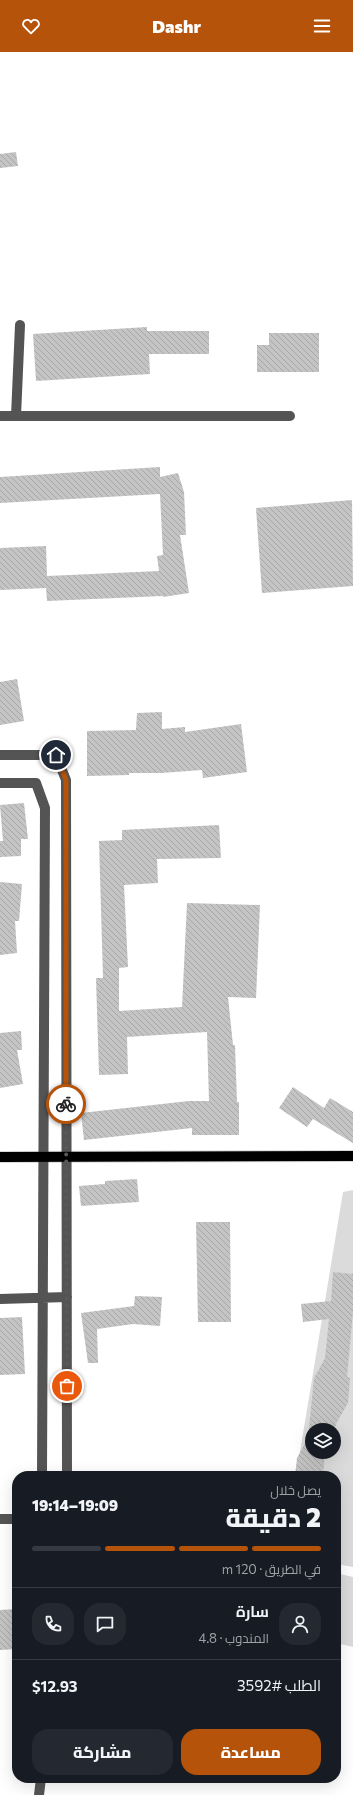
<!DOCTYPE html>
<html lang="ar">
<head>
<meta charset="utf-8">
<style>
  body { margin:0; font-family:Commissioner,Cairo,sans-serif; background:#242831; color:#f1f3f6; direction:rtl; height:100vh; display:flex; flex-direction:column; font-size:15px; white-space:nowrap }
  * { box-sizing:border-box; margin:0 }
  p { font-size:13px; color:#9ea1a6 }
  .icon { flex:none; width:22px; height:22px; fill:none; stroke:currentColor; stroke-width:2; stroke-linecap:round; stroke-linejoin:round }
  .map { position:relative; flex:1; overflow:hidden; direction:ltr }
  .side { position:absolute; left:12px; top:1419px; width:329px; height:312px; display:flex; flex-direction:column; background:#171b24; border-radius:16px; box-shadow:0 4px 16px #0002; direction:rtl }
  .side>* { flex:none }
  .fabs { position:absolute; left:305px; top:1371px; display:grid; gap:8px }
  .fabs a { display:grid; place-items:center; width:36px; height:36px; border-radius:50%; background:#171b24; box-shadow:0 4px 16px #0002; font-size:20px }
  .pin { position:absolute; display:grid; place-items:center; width:34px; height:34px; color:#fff; margin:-17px; border:2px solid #fff; border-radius:50%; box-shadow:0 1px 4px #0007 }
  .courier { position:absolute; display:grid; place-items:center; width:40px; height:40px; margin:-20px; border:3px solid #b45309; border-radius:50%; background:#fff; color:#222; box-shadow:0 1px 5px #0007 }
  .summary em { font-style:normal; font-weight:800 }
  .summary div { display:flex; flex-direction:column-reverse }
  .summary { display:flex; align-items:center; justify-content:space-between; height:68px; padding:0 20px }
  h1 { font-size:26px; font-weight:800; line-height:30px }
  .bar { display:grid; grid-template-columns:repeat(4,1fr); gap:6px 4px; align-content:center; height:48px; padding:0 20px }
  .bar i { height:5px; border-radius:3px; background:#363941 }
  .bar .selected { background:#b45309 }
  .bar p { grid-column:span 4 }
  .line { display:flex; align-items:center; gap:10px; padding:0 20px; border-top:1px solid #363941 }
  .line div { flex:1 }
  .round { display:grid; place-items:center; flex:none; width:42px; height:42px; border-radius:16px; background:#242831 }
  .button { display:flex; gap:8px; margin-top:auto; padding:8px 20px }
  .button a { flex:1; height:46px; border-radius:16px; background:#b45309; color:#fff; font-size:16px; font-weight:800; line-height:46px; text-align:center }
  .button a+a { background:#242831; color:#f1f3f6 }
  header { display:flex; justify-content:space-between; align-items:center; height:52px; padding:0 20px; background:#b45309; color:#fff; font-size:18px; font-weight:800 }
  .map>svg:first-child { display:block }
</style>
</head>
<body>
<header><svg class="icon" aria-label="menu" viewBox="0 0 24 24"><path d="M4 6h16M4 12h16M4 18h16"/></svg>Dashr<svg class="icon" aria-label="heart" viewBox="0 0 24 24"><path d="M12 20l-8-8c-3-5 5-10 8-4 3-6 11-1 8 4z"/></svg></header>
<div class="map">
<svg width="353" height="1743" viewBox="0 0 353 1743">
  <defs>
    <pattern id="building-back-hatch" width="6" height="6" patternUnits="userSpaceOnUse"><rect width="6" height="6" fill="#c4c4c4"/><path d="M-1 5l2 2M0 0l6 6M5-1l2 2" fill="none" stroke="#a7a7a7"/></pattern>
  </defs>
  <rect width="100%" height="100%" fill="#fff"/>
  <path fill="#dbdbdb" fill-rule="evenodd" d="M353,1138V1515L336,1512V1424H296L343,1140ZM312,1378H334V1400H312Z
    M336,1521L353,1525V1595L336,1591Z"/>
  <path fill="url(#building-back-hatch)" d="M16,100L18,114L0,116V102Z
    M147,275V279H209V302H149L150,322L36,329L33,282Z
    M269,281H319V320H257V293H269Z
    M160,415V425L178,421L184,440L186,483H180L189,541L163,545V544L47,549L46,536L0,538V496L46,494L47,524L159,519L157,504L163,503L160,442L0,451V425Z
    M352,448L353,534L262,541L256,456Z
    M17,627L24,669L0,673V630Z
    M162,660V677L185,675V680L241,672L247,720L203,726L202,718L161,721H129V723L87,724V679L136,678L137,661Z
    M24,751L28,787H21V804L0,805V789H3L0,753Z
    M219,773L221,806L157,807L158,831L124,833L128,915L119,916V959L182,955L187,851L260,853L256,946L228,945L233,993H235L237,1050H239V1083H192V1076L84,1088L81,1061L189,1049H209L207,980L127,985L128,1022L99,1023L96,926H103L99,789L122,788V778Z
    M0,830L22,832L19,869H15L17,901L0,903Z
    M21,979L22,998H17L23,1032L0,1036V981Z
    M293,1035L324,1056L330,1046L353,1060V1091L313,1067L307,1075L279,1056Z
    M137,1127L139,1150L81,1154L79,1134L105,1132V1129Z
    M196,1170H230L231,1270H198Z
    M333,1220L353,1222V1260L347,1325L350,1326L348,1351L337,1370L334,1378H312V1400H325L323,1424H295L297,1406L308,1386L314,1326L325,1306L329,1267L303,1270L301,1252L331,1249Z
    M135,1244L162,1245L160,1274L133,1272L97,1277L98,1311H88L81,1261L134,1254Z
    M22,1265L25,1322L0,1323V1266Z
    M17,1557V1597L0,1598V1558Z"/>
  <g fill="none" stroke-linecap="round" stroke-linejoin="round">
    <defs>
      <path id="major" d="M0,1105L353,1104"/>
    </defs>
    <use href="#major" stroke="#dbdbdb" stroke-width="12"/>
    <path stroke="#545454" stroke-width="10" d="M0,364H290
      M16,364L20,273
      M0,703H56L66,728L67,1424
      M0,731H36L45,756L42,1424
      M0,1247L67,1245
      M0,1467H17
      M39,1743L41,1726"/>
    <use href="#major" stroke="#000" stroke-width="10"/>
  </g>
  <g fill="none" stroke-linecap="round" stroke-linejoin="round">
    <path stroke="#595959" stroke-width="4" stroke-dasharray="0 7.2" d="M66,1052L67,1334"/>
    <path stroke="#b45309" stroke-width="5" d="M56,703L66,728V1052"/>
  </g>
</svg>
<div class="fabs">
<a><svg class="icon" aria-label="layers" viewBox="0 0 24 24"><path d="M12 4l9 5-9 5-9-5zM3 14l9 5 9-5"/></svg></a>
</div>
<div class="pin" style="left:67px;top:1334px;background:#ea580c"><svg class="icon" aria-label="bag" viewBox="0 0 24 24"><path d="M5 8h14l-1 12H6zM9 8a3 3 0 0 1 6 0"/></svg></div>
<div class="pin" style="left:56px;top:703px;background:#1f2937"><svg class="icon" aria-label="home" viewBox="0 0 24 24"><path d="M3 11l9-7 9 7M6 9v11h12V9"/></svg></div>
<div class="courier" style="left:66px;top:1052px"><svg class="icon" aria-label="bike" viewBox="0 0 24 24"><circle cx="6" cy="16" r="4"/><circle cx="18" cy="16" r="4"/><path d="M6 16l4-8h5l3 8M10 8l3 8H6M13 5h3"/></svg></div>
<section class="side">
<div class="summary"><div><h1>2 دقيقة</h1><p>يصل خلال</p></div><em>19:09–19:14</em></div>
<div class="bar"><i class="selected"></i><i class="selected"></i><i class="selected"></i><i></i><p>في الطريق · 120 m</p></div>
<div class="line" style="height:72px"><a class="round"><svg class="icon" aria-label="person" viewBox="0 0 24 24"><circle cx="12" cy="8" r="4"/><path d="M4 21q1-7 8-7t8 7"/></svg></a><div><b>سارة</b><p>المندوب · 4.8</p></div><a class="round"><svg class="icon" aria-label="chat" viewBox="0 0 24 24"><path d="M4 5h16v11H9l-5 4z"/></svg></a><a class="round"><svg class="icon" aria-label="phone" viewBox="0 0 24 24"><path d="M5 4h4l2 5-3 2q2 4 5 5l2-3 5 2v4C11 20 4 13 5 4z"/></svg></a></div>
<div class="line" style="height:52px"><div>الطلب #3592</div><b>$12.93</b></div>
<div class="button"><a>مساعدة</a><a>مشاركة</a></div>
</section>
</div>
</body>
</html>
